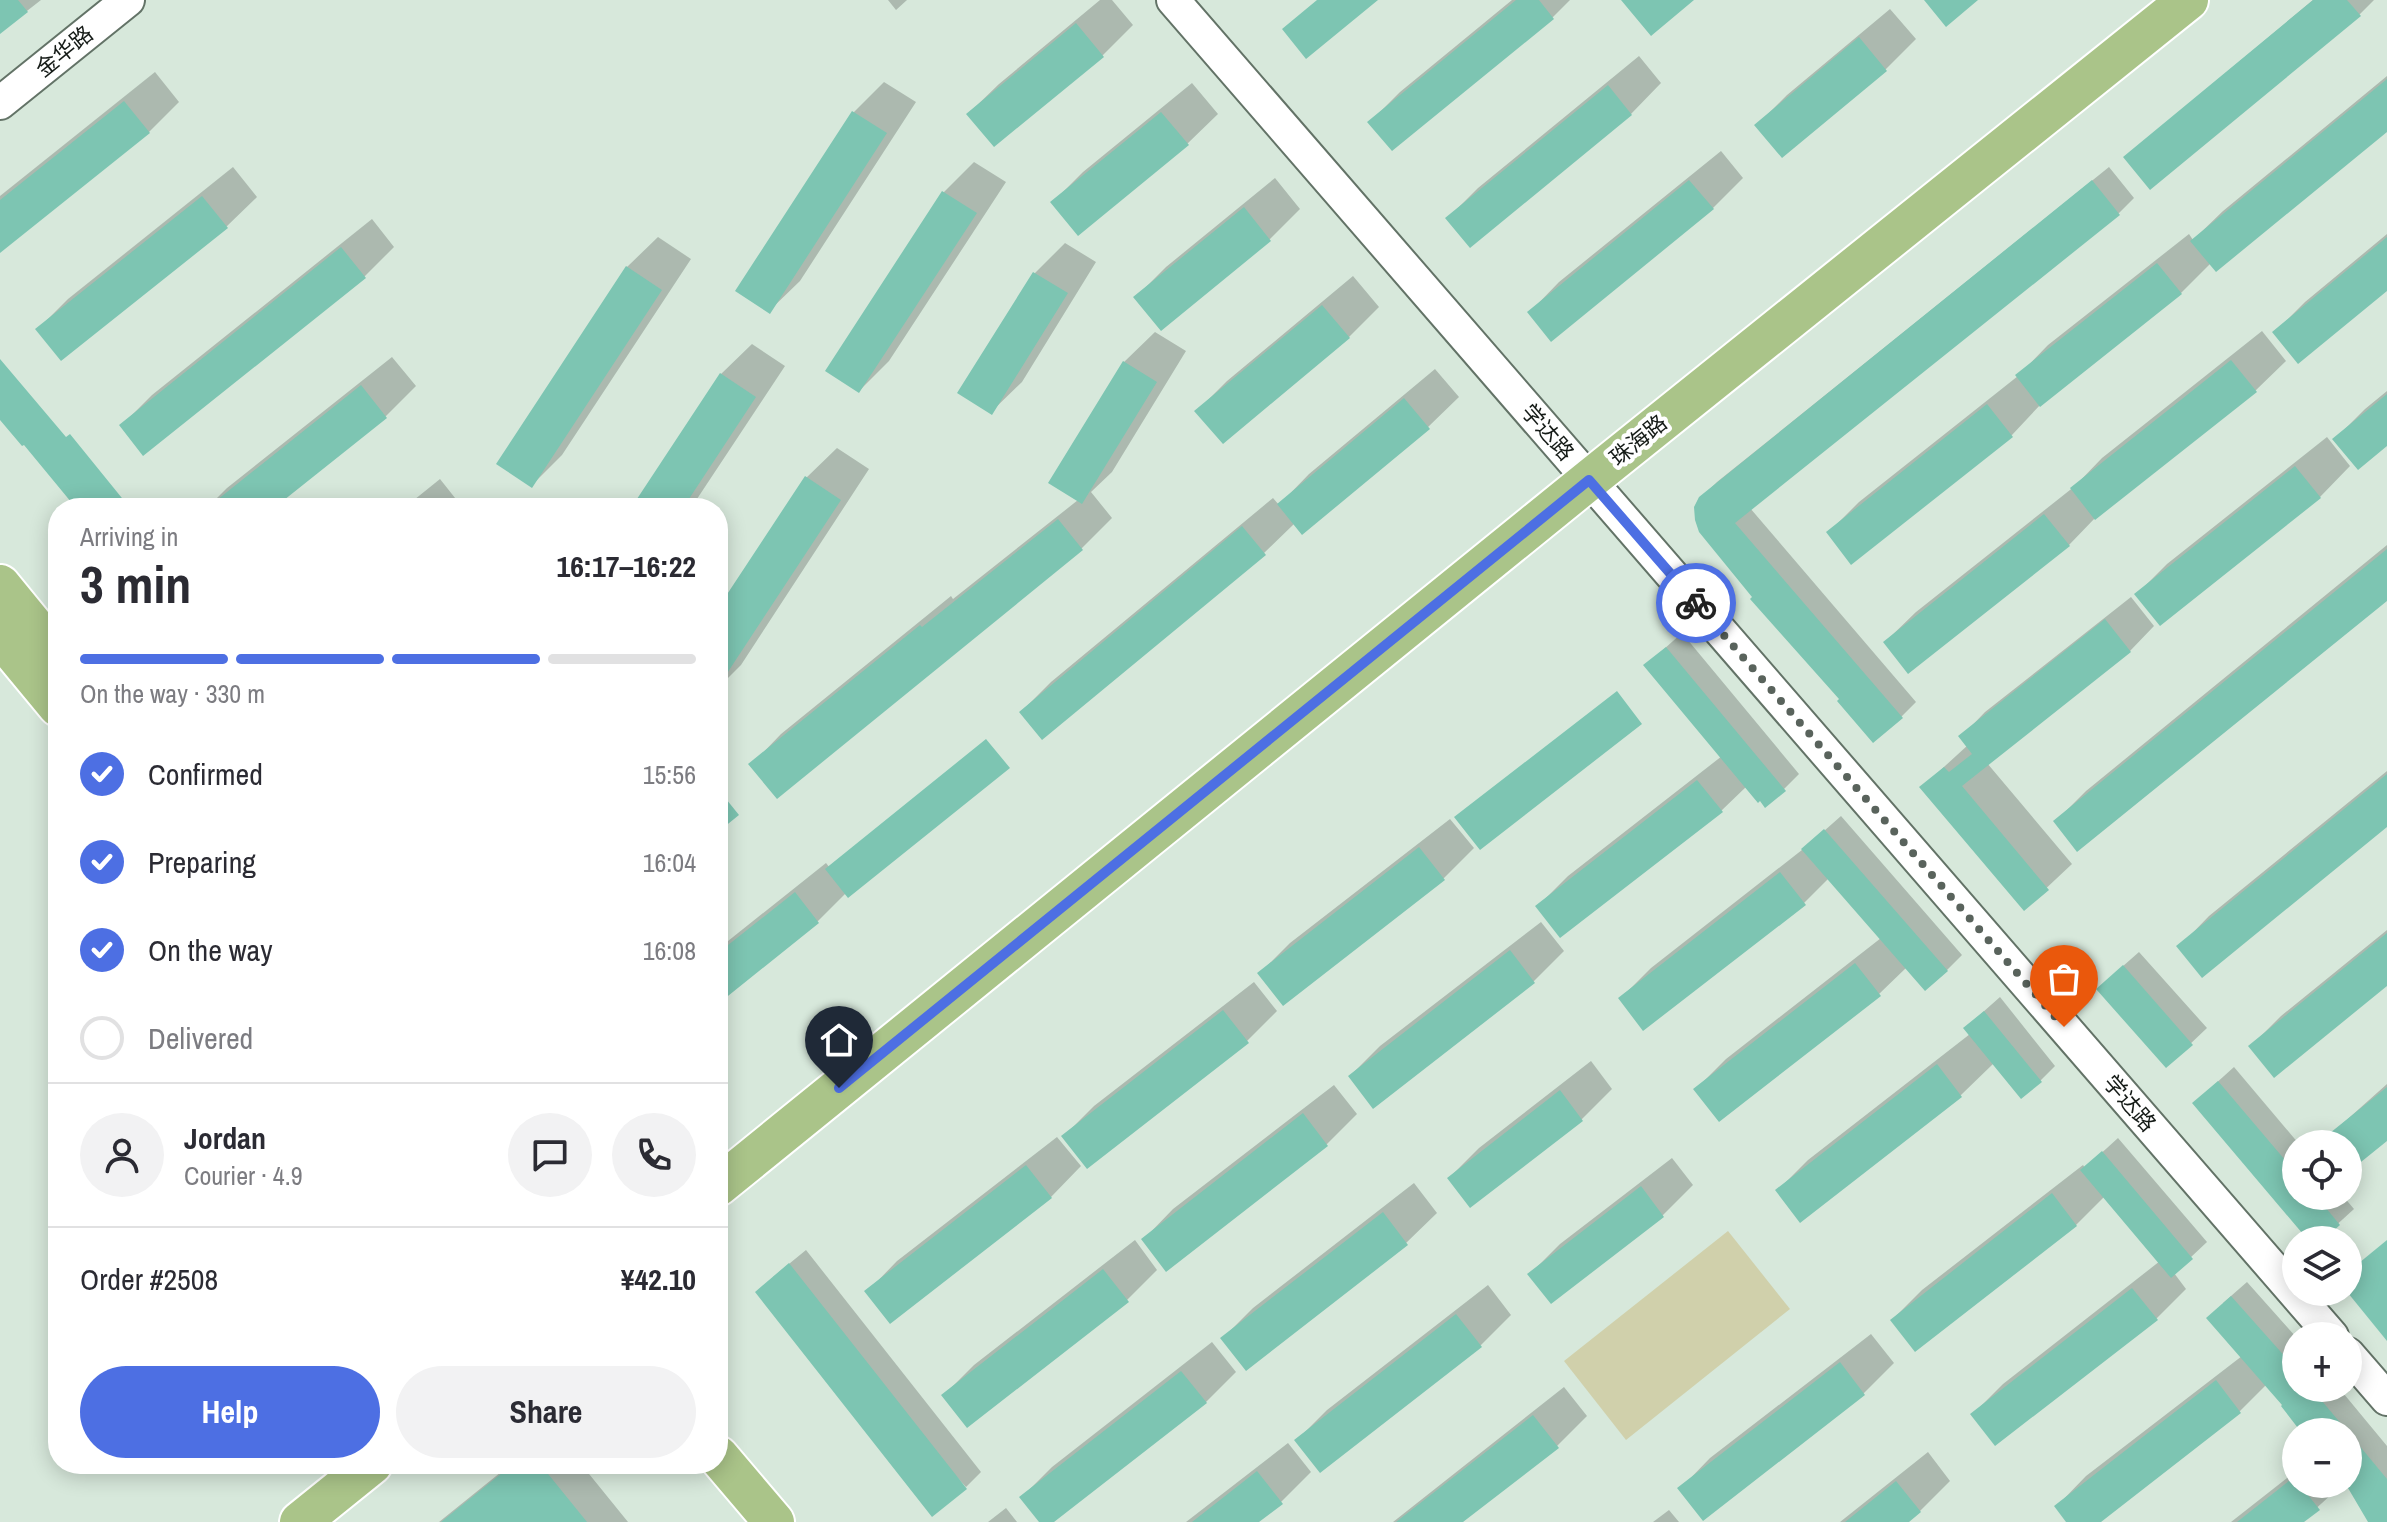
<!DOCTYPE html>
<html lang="en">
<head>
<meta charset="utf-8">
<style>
  body { margin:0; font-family:"Archivo Narrow","Noto Sans SC",sans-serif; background:#f2f2f3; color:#2b2b33; height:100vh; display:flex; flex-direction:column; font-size:30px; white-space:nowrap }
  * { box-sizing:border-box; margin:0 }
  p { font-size:26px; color:#7c7c81 }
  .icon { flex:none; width:44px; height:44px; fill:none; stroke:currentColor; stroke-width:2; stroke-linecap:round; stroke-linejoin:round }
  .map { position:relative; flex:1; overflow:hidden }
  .details { position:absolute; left:48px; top:498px; width:680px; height:976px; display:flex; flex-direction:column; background:#fff; border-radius:32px; box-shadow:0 4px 20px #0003 }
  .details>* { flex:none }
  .buttons { position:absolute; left:2282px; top:1130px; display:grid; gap:16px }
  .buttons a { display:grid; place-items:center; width:80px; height:80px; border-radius:50%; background:#fff; box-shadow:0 4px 20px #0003; font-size:40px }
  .pin { position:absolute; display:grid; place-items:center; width:68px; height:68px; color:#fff; margin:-82px -34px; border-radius:50% 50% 50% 0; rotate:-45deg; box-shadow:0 0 8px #0007 }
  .pin .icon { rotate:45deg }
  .courier { position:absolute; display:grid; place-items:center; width:80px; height:80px; margin:-40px; border:6px solid #4d6fe3; border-radius:50%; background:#fff; color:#222; box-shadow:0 2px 10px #0007 }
  .headline em { font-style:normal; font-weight:700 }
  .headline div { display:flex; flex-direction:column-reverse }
  .headline { display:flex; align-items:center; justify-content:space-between; height:136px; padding:0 32px }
  h1 { font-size:52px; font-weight:700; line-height:60px }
  .bar { display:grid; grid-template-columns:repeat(4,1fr); gap:12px 8px; align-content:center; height:96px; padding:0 32px }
  .bar i { height:10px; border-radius:6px; background:#e1e1e2 }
  .bar .active { background:#4d6fe3 }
  .bar p { grid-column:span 4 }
  .line { display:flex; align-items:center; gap:20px; padding:0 32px; border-top:2px solid #e1e1e2 }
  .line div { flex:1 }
  .round { display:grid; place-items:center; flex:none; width:84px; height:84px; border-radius:42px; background:#f2f2f3 }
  ol { padding:0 32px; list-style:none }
  li { display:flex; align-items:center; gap:24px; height:88px }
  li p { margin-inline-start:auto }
  li .icon { padding:8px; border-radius:50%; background:#4d6fe3; color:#fff; stroke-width:4 }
  li:last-child { color:#7c7c81 }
  li i { width:44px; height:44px; border:4px solid #e1e1e2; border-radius:50% }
  .action { display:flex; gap:16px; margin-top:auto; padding:16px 32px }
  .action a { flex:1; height:92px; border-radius:48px; background:#4d6fe3; color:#fff; font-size:32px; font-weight:700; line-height:92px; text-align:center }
  .action a+a { background:#f2f2f3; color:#2b2b33 }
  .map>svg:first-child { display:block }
</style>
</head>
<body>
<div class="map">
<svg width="2387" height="1522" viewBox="0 0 2387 1522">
  <rect width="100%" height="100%" fill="#d7e8db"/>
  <path fill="#d0d0ab" d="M1728,1231L1790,1309L1626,1440L1564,1361Z"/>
  <path fill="#0003" d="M0,0H41L0,32Z
    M888,0H907L896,10Z
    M1100,0H1112L1133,25L1103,55L994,145L968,114L999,84Z
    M1512,0H1570L1553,17L1392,149L1370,122L1400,92Z
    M2313,0H2374L2359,15L2125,157Z
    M1890,9L1916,39L1886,69L1782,156L1757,125L1787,95Z
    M1639,56L1661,83L1631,114L1470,245L1448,218L1478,188Z
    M155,72L179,102L149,132L0,250V196Z
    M2387,76V130L2211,263L2181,293L2041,404L2012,435L1852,562L1828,533L1859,502L2018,376L2048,345L2189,234L2193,240L2223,211Z
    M884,82L916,102L800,281L769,311L738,291L854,112Z
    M1192,83L1218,114L1187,144L1053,202L1083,172Z
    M1721,151L1743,178L1713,208L1529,313L1559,282Z
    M974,162L1006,182L889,361L859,391L827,370L944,192Z
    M233,167L257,197L226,227L38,329L68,299Z
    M2109,167L2134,198L2119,213L1750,508L1916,702L1901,717L1841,699L1755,597L1701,498L1717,482Z
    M1275,178L1300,209L1270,239L1161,328L1136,297L1166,267Z
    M372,219L394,247L364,277L122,425L152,395Z
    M2387,234V288L2275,332L2305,302Z
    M658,237L691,259L562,455L532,485L627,267Z
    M1065,243L1096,262L1022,382L991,412L960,393L1035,273Z
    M1353,276L1379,307L1349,337L1197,411L1227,381Z
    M2262,331L2286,361L2255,391L2096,517L2069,545L1885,642L1916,612L2075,486L2102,458Z
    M1155,332L1186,351L1112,472L1091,492L1112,518L1082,548L777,796L751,765L781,734L951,596L953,599L1078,500L1124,362Z
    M752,344L785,366L691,508H634L721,374Z
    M392,357L416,386L386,416L271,508H207L227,488Z
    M1435,369L1459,397L1428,427L1295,523L1264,553L1021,712L1051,682L1273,498L1279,505L1309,474Z
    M2387,391V444L2335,439L2365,409Z
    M2327,437L2350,466L2320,497L2160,623L2137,594L2167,564Z
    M837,448L869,469L741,665L718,688V612L806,478Z
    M440,479L463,508H404Z
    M2387,545V598L2055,822L2086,791Z
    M2131,597L2154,626L2130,651L1987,763L2072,864L2024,909L1922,787L1968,745L1961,737L1985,712Z
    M1682,633L1799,774L1784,789L1747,786L1721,811L1538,906L1568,876L1722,756L1646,665Z
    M2387,771V824L2179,947L2209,916Z
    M1841,816L1962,955L1947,970L1907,967L1879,994L1696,1089L1726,1059L1881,938L1829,878L1804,903L1621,998L1651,968L1807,846Z
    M1450,819L1474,848L1444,878L1260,973L1290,943Z
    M826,863L848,891L818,921L718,1001V949Z
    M1541,922L1564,951L1534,981L1373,1106L1350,1076L1380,1046Z
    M2387,930V983L2251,1046L2281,1016Z
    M2139,952L2207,1028L2167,1066L2114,974Z
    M1254,982L1277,1011L1247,1041L1064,1136L1094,1106Z
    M2000,997L2055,1066L2040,1081L1994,1063L1961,1095L1801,1220L1778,1190L1808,1160L1970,1034L1965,1028Z
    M1591,1061L1612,1089L1582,1119L1470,1205L1449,1178L1479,1148Z
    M2234,1067L2299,1144H2296V1196H2343L2354,1209L2320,1240H2311L2194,1103Z
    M2387,1084V1138L2348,1153V1144H2341L2332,1133Z
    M1334,1085L1357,1114L1327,1144L1143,1240L1173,1209Z
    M1057,1137L1081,1166L1051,1197L867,1292L897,1261Z
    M2118,1138L2207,1242L2174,1273L2186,1289L2156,1319L1973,1414L2003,1384L2160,1261L2105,1196L2076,1225L1892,1320L1922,1290L2083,1165L2085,1168Z
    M1672,1158L1693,1185L1663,1215L1551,1302L1530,1274L1560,1244Z
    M1414,1183L1437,1213L1406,1243L1223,1338L1253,1308Z
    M1135,1240L1157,1270L1127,1300L944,1395L974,1365Z
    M806,1250L981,1472L966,1487L773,1277Z
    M2247,1282L2296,1337V1388H2339L2387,1446V1522H2370L2347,1484L2348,1432H2304L2267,1384L2240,1411L2097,1522H2068L2056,1507L2086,1476L2242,1356L2223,1303Z
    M1488,1285L1511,1315L1481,1345L1320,1470L1297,1440L1327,1410Z
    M1871,1334L1894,1363L1863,1394L1680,1489L1710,1458Z
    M1212,1342L1236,1372L1206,1402L1051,1522H1041L1022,1497L1052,1467Z
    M1564,1387L1587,1416L1557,1446L1460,1522H1393Z
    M1288,1443L1311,1472L1281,1502L1256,1522H1186Z
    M1928,1452L1950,1481L1920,1511L1906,1522H1840Z
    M511,1464H581L628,1522H439Z
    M2296,1471V1484H2343L2301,1522H2231Z
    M1006,1508L1017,1522H988Z
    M1669,1510L1679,1522H1653Z"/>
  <path fill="#7dc5b2" d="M0,0H18L28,12L0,34Z
    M1317,0H1378L1306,59L1282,29Z
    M1516,0H1539L1554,19L1392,151L1367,122Z
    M1621,0H1694L1651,36Z
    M1924,0H1978L1946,27Z
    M2313,0H2347L2361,16L2150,190L2123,157Z
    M1076,23L1104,57L994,147L966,114Z
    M1859,37L1887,71L1782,158L1754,125Z
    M2387,79V132L2216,272L2190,241Z
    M1608,85L1632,115L1470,248L1445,218Z
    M124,101L150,133L0,253V200Z
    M852,111L887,133L770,314L735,291Z
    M1161,112L1189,145L1078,236L1050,202Z
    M1689,180L1714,209L1551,342L1527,312Z
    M2092,180L2120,215L1735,523L1903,718L1873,743L1837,701L1839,699L1750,599L1752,597L1699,532L1695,520L1694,507L1699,497Z
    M942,191L977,213L859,393L825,371Z
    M202,196L228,228L61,361L35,329Z
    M1244,207L1271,241L1161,331L1133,297Z
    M2387,237V291L2298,364L2272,332Z
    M341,247L366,278L143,456L119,425Z
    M2157,263L2182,294L2040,407L2015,375Z
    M626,266L662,290L532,488L496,464Z
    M1033,272L1068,293L992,415L957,393Z
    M1322,305L1350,338L1223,444L1194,411Z
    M0,359L66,437L70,434L130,508H76L24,445L22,446L0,420Z
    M2231,360L2257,392L2095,520L2070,488Z
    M1123,361L1157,382L1082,504L1048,483Z
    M720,373L756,397L683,508H631Z
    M361,385L387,418L274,508H207Z
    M2387,394V446L2358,470L2332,439Z
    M1404,398L1430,429L1302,535L1277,504Z
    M1987,404L2013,437L1851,565L1826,532Z
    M2295,466L2321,498L2160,626L2134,594Z
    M805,476L841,500L718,687V608Z
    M2044,514L2070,546L1908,674L1883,642Z
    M1058,519L1083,550L777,799L748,764L920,625L922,627Z
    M1242,526L1266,555L1042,740L1019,712Z
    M2387,549V601L2077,852L2053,821Z
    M2105,619L2131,652L1962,786L2049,890L2024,911L1919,787L1944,767L1949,772L1972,754L1958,736Z
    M1666,647L1786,791L1765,808L1760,801L1758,803L1643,665Z
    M1617,691L1642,724L1480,850L1454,817Z
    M986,739L1010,768L848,898L825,869Z
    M2387,774V827L2202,978L2176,946Z
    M1697,780L1723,812L1560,938L1535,906Z
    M718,789L739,815L718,832Z
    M1824,829L1948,971L1925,991L1801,849Z
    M1419,847L1445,880L1283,1006L1257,973Z
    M1780,872L1806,905L1643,1031L1618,998Z
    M795,892L819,923L718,1004V953Z
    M2387,933V986L2274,1078L2248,1046Z
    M1510,950L1535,983L1373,1109L1348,1076Z
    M1855,963L1881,996L1719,1122L1693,1089Z
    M2123,965L2193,1045L2166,1068L2096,989Z
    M1223,1010L1249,1043L1087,1169L1061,1136Z
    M1984,1011L2042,1082L2021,1099L1963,1028Z
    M1937,1064L1962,1097L1800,1223L1775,1190Z
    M2218,1081L2296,1173V1196H2316L2340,1225L2323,1240H2308L2192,1103Z
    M2387,1087V1141L2356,1166L2348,1156V1144H2338L2330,1133Z
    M1560,1090L1583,1121L1470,1208L1447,1178Z
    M1303,1113L1328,1146L1166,1272L1141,1239Z
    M2102,1151L2193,1259L2171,1278L2080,1170Z
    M1026,1165L1052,1198L890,1324L864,1291Z
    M1641,1186L1664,1217L1551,1304L1527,1274Z
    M2052,1193L2077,1226L1915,1352L1890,1320Z
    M1383,1212L1408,1245L1246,1371L1220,1338Z
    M2387,1240V1341L2348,1293V1272Z
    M789,1263L967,1489L932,1517L755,1292Z
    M1103,1269L1129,1302L967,1428L941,1395Z
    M2132,1288L2158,1320L1995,1446L1970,1414Z
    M2231,1296L2296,1369V1388H2311L2348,1432H2301L2281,1406L2282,1405L2206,1318Z
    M1456,1314L1482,1347L1320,1473L1294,1440Z
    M1840,1362L1865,1395L1703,1521L1677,1488Z
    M1181,1371L1207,1403L1054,1522H1039L1019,1497Z
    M2216,1380L2241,1413L2101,1522H2066L2054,1506Z
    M1533,1415L1559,1448L1463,1522H1396Z
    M2348,1432L2387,1479V1522H2368L2348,1488Z
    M513,1464H540L587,1522H441Z
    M1257,1471L1283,1504L1259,1522H1192Z
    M2294,1477L2296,1484H2299L2320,1510L2304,1522H2237Z
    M1896,1481L1921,1512L1909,1522H1845Z"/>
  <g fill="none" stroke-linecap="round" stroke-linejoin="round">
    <defs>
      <path id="minor" d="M1173,0L2332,1336
        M0,103L128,0
        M2348,1354L2387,1399"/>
      <path id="major" d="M0,585L58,656
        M0,636L58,706
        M718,1186L1589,480L2188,0
        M718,1456L774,1522
        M300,1522L372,1464"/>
    </defs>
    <use href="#minor" stroke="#637367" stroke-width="36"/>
    <use href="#major" stroke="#fff" stroke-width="44"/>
    <use href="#minor" stroke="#fff" stroke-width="32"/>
    <use href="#major" stroke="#aac489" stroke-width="40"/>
  </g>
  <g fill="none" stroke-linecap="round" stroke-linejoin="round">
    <path stroke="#59635c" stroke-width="8" stroke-dasharray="0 14.4" d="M1696,603L2064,1027"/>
    <path stroke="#4d6fe3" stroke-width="10" d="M839,1088L1589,480L1696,603"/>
  </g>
  <g text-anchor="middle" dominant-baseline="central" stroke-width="8" stroke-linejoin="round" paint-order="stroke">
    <g font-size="22" fill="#151b17" stroke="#fff">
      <text transform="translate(64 51) rotate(-39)">金华路</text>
      <text transform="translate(1548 432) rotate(49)">学达路</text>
      <text transform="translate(1638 440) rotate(-39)">珠海路</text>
      <text transform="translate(2130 1103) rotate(49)">学达路</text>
    </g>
  </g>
</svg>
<div class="buttons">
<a><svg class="icon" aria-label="locate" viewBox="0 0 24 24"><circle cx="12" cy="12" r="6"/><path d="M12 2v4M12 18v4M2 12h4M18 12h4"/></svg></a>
<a><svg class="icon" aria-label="layers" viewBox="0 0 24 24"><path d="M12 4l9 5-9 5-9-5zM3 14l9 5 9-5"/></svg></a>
<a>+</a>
<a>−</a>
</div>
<div class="pin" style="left:2064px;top:1027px;background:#ea580c"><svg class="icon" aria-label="bag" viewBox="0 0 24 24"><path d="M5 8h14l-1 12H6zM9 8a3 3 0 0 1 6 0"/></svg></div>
<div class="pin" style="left:839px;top:1088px;background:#1f2937"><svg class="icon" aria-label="home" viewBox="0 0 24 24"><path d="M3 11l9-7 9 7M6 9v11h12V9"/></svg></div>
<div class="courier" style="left:1696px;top:603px"><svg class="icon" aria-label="bike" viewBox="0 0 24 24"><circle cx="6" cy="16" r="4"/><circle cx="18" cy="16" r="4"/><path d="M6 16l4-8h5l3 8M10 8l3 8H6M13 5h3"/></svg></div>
<section class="details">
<div class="headline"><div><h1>3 min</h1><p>Arriving in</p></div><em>16:17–16:22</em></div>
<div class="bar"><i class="active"></i><i class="active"></i><i class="active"></i><i></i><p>On the way · 330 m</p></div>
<ol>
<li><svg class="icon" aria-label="check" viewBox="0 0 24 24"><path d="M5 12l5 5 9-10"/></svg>Confirmed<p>15:56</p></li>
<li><svg class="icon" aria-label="check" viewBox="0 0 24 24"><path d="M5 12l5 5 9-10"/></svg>Preparing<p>16:04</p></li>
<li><svg class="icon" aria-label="check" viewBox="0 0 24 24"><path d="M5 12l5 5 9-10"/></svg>On the way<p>16:08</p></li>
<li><i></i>Delivered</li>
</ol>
<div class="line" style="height:144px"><a class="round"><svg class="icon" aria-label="person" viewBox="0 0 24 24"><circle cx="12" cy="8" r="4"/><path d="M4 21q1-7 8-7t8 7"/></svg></a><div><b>Jordan</b><p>Courier · 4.9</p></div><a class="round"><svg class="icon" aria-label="chat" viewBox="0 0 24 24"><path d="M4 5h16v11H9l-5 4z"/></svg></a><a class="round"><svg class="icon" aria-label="phone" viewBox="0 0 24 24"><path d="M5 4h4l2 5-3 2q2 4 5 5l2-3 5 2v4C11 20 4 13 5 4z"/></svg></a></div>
<div class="line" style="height:104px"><div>Order #2508</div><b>¥42.10</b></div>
<div class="action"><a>Help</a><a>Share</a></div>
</section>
</div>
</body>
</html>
